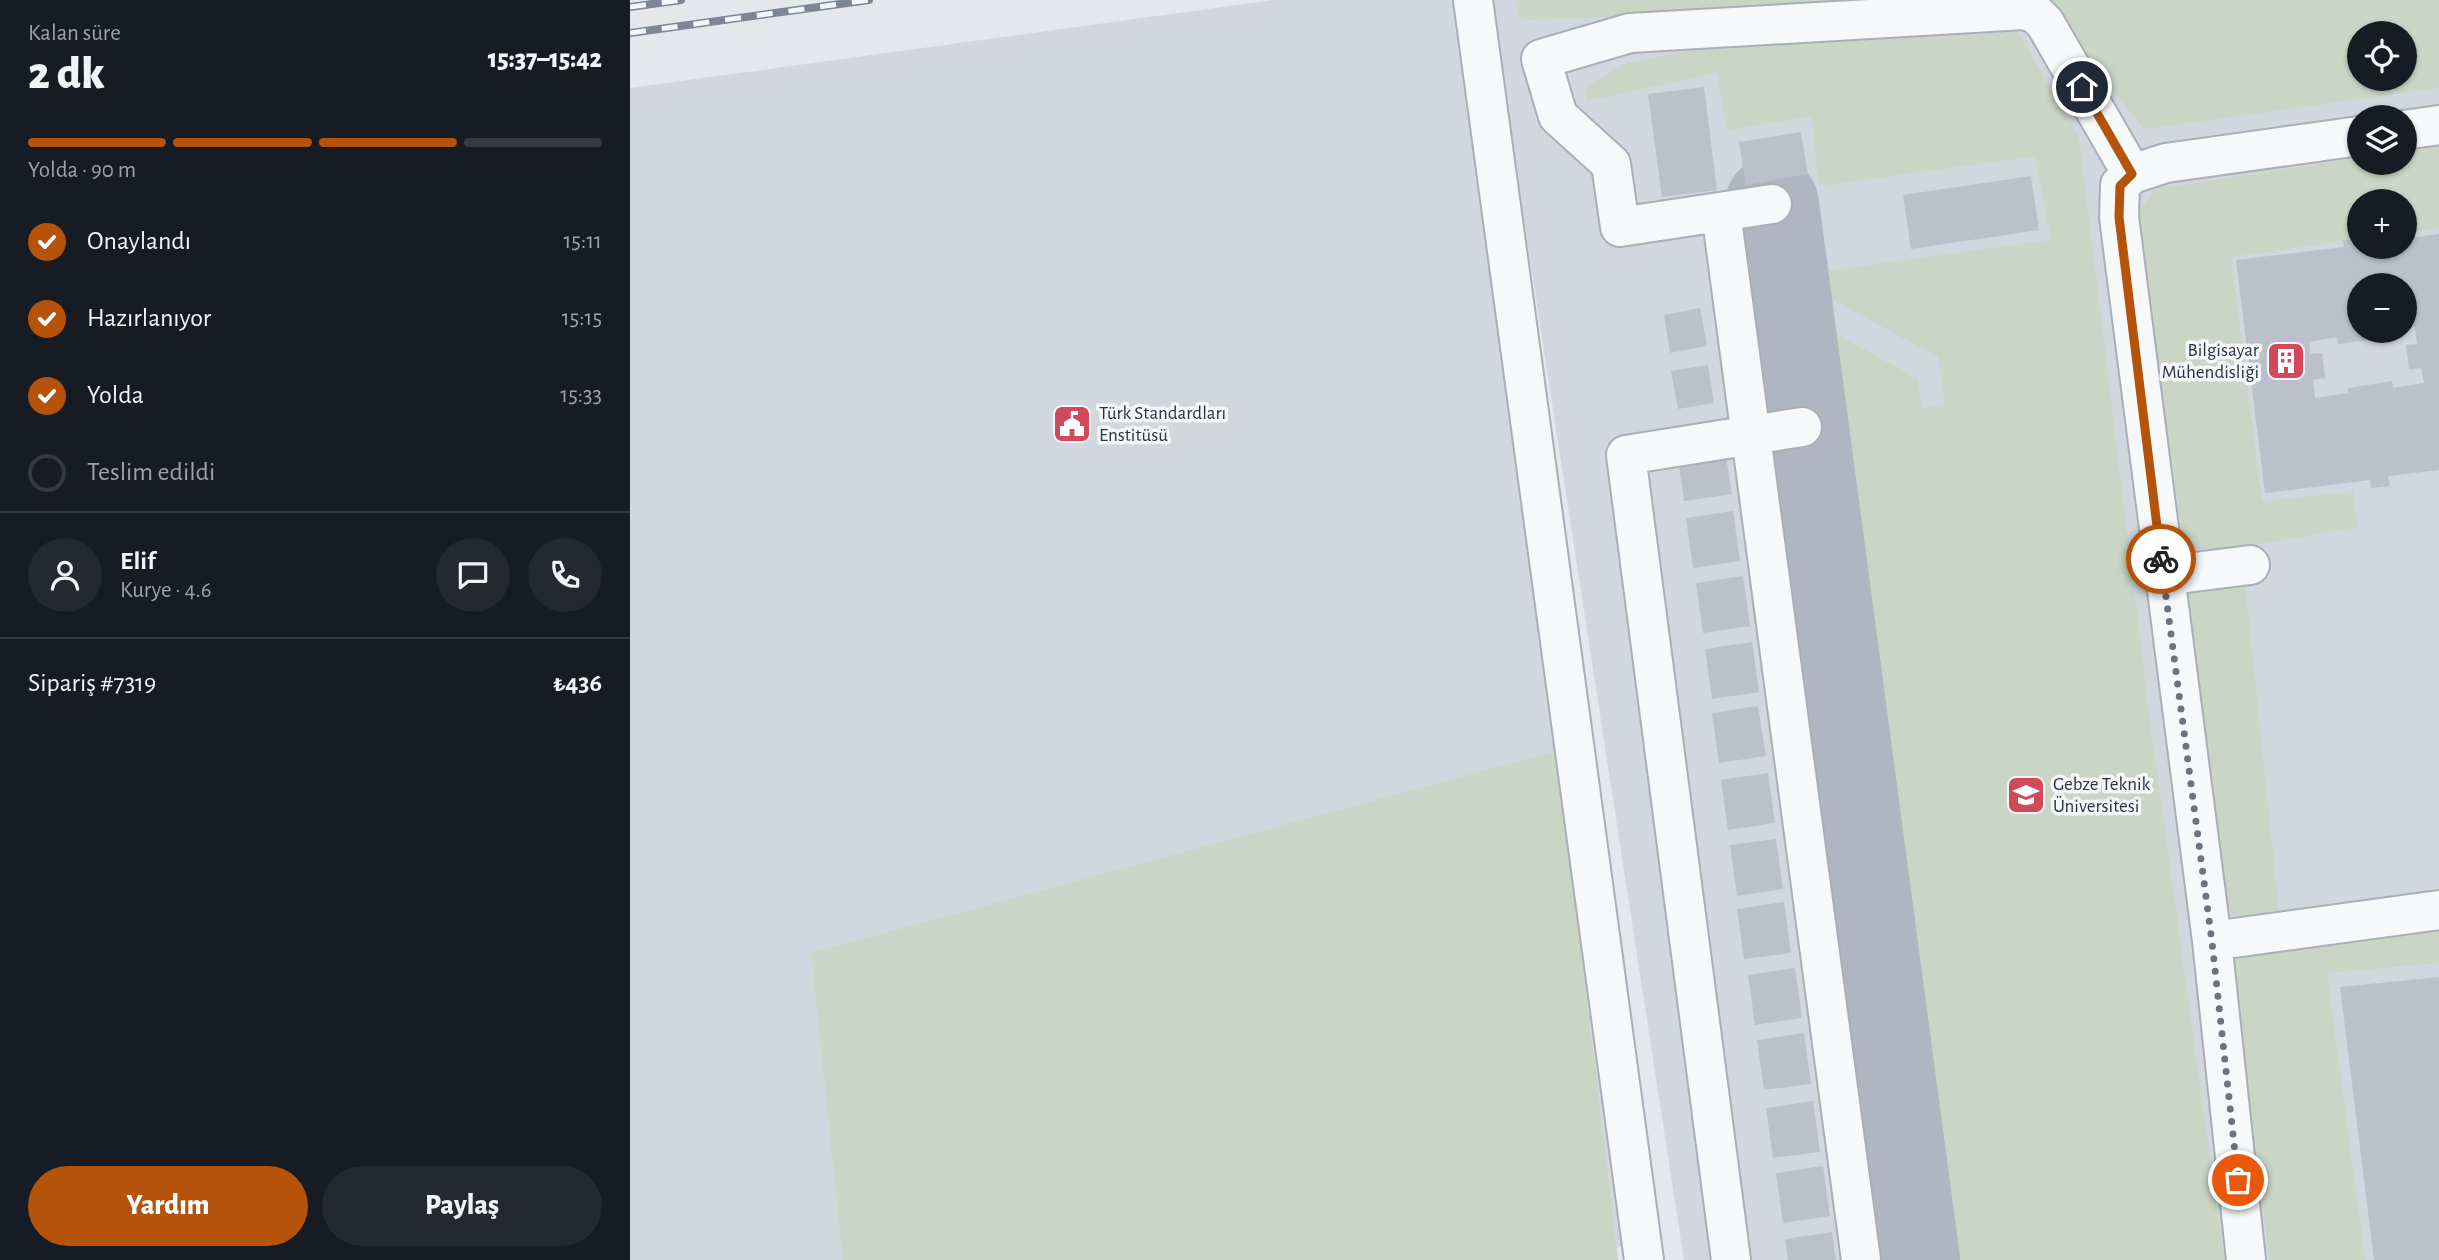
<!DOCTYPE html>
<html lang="tr">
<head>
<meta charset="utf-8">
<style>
  body { margin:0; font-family:"Alegreya Sans",sans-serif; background:#242831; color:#f1f3f6; height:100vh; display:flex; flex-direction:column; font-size:26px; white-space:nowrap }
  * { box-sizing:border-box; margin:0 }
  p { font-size:23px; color:#9ea1a6 }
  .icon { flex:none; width:38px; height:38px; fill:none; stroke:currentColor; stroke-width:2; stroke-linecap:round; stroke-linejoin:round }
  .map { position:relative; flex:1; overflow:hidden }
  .sheet { display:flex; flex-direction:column; background:#171b24; width:630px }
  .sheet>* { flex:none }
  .fabs { position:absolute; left:1717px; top:21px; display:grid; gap:14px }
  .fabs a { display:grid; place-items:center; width:70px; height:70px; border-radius:50%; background:#171b24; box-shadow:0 2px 5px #0004; font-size:35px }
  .pin { position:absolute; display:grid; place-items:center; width:60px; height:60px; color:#fff; margin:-30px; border:4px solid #fff; border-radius:50%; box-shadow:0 2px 7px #0007 }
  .courier { position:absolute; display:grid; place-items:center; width:70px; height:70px; margin:-35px; border:5px solid #b45309; border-radius:50%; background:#fff; color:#222; box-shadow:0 2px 9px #0007 }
  .head em { font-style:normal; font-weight:800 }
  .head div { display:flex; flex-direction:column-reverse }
  .head { display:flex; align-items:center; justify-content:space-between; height:119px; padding:0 28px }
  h1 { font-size:46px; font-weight:800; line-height:52px }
  .bar { display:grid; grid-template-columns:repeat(4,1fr); gap:10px 7px; align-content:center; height:84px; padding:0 28px }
  .bar i { height:9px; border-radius:5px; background:#363941 }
  .bar .on { background:#b45309 }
  .bar p { grid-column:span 4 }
  .line { display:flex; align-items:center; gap:18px; padding:0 28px; border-top:2px solid #363941 }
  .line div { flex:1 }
  .round { display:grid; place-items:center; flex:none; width:74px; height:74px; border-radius:37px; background:#242831 }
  ol { padding:0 28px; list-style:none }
  li { display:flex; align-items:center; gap:21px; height:77px }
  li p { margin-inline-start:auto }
  li .icon { padding:7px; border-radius:50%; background:#b45309; color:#fff; stroke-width:4 }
  li:last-child { color:#9ea1a6 }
  li i { width:38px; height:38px; border:4px solid #363941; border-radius:50% }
  .button { display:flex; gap:14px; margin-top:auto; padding:14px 28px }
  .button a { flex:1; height:80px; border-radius:42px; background:#b45309; color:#fff; font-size:28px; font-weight:800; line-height:80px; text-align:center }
  .button a+a { background:#242831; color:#f1f3f6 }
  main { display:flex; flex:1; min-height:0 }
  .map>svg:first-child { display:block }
</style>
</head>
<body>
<main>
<section class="sheet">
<div class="head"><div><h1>2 dk</h1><p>Kalan süre</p></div><em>15:37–15:42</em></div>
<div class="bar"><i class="on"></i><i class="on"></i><i class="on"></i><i></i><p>Yolda · 90 m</p></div>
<ol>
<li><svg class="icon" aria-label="check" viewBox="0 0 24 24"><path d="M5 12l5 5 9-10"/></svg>Onaylandı<p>15:11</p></li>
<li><svg class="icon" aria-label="check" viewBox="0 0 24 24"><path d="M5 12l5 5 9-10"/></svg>Hazırlanıyor<p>15:15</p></li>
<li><svg class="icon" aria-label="check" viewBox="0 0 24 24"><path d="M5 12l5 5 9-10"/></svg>Yolda<p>15:33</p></li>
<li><i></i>Teslim edildi</li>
</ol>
<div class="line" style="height:126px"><a class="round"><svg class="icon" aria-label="person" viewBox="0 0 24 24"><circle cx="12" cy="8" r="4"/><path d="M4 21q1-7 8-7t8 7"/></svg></a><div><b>Elif</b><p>Kurye · 4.6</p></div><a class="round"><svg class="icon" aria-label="chat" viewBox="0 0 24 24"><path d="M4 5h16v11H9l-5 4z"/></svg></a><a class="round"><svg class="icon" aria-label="phone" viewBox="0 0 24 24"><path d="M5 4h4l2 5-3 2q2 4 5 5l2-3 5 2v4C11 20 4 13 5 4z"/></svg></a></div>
<div class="line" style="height:91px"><div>Sipariş #7319</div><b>₺436</b></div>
<div class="button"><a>Yardım</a><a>Paylaş</a></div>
</section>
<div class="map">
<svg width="1809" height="1260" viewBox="0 0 1809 1260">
  <rect width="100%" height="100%" fill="#e4e7ec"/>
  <path fill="#d2d6de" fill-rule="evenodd" d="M643,0H825L927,736L992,1245L967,1260H0V88Z
    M860,0H1809V1260H1054ZM1729,33H1774V79H1729ZM1729,117H1774V163H1729ZM1729,201H1774V247H1729ZM1729,285H1774V331H1729Z"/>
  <path fill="#c9d6c5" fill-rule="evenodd" d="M885,0H1809V88L1514,129L1413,3L891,20ZM1729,33H1774V79H1729Z
    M1388,32L1449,137L1520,722L1594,1260H1323L1193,327L1288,379L1292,409L1315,403L1308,357L1190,293L1187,272L1421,240L1405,156L1189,186L1181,116L1097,130L1087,73L956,101V87L996,63L1062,50Z
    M1809,145V228L1775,233L1774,201H1729V239L1601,257L1632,501L1723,492L1728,527L1575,553L1552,534L1505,218L1525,189L1729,158V163H1774L1775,151Z
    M1615,583L1649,913L1611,920L1593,906L1547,602L1562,589Z
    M927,751L988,1260H213L181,953Z
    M1809,926V963L1697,973L1735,1260H1640L1600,968L1610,952Z"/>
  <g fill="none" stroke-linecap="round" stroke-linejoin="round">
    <path stroke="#b0b6c1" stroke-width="94" d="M1142,204L1283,1260"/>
  </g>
  <path fill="#bbc0ca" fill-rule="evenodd" d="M1074,87L1087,190L1032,197L1018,94Z
    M1171,132L1178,174L1116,185L1109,142Z
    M1401,176L1409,230L1281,249L1273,195Z
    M1809,234V470L1758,476L1760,486L1741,488L1740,480L1635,493L1606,260L1714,247L1713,240L1729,238V247H1774V239ZM1729,285H1774V328L1785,327L1787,344L1776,345L1779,370L1791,368L1794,383L1763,388L1762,381L1718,388V393L1685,398L1683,380L1695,378L1692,353L1680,354L1679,342L1707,337L1708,344L1760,337L1759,331H1729Z
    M1070,308L1077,346L1040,353L1034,315Z
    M1078,365L1084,403L1048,409L1041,371Z
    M1094,444L1102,494L1054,501L1047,451Z
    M1103,511L1110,561L1063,568L1056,518Z
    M1113,576L1120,626L1073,633L1066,583Z
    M1122,642L1129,692L1082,699L1075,649Z
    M1128,706L1136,756L1089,763L1082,713Z
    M1138,773L1145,823L1098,830L1091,780Z
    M1146,839L1153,889L1107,896L1100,845Z
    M1154,902L1161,953L1114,959L1107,909Z
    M1165,968L1172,1018L1125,1025L1118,975Z
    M1809,977V1260H1744L1710,987Z
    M1174,1033L1181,1084L1134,1090L1127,1040Z
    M1183,1101L1190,1152L1143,1158L1136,1108Z
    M1193,1166L1200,1216L1153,1223L1146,1173Z
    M1202,1232L1206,1260H1158L1155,1239Z"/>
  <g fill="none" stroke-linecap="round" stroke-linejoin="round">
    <defs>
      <path id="minor" d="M843,0L1014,1260
        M1774,130L1809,125
        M1142,204L990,227L981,164L928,116L911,59L1000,33L1394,10L1406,14L1415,23L1502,174
        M1091,212L1231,1260
        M1533,576L1620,565
        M1582,941L1809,910
        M1101,1260L996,455L1172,427
        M1616,1260L1582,941L1489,217L1490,185L1502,174L1536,163L1729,136"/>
    </defs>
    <use href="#minor" stroke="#a9aeb7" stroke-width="42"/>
    <use href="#minor" stroke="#f7f8fa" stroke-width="38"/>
    <defs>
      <path id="rail" d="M0,7L51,0
        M0,33L239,0"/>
    </defs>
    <use href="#rail" stroke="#7d8696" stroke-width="8"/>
    <use href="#rail" stroke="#f4f6f9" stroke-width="5" stroke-dasharray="16" stroke-linecap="butt"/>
  </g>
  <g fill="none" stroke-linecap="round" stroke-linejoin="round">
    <path stroke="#6c737f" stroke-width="7" stroke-dasharray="0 12.6" d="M1531,559L1582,942L1608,1180"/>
    <path stroke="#b45309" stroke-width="9" d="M1452,87L1502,174L1490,186L1489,217L1531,559"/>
  </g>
  <defs>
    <symbol id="building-square" viewBox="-11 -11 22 22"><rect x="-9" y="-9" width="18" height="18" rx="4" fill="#d1495b" stroke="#f4f6f9"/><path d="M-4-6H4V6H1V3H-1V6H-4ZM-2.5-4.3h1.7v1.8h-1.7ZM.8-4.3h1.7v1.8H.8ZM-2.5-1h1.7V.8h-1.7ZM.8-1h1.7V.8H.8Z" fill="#fff"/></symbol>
    <symbol id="civic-square" viewBox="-11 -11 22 22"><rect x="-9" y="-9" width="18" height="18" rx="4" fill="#d1495b" stroke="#f4f6f9"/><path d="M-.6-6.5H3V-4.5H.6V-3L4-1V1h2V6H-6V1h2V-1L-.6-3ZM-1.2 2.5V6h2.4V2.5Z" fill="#fff"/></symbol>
    <symbol id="university-square" viewBox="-11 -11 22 22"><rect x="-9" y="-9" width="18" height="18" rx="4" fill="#d1495b" stroke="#f4f6f9"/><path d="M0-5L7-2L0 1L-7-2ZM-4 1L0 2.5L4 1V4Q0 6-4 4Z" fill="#fff"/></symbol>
  </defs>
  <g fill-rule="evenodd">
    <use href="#building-square" x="1634" y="339" width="44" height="44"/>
    <use href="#civic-square" x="420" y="402" width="44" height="44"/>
    <use href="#university-square" x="1374" y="773" width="44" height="44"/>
  </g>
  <g text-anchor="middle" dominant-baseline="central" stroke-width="7" stroke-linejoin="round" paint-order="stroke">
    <g font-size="19" fill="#2b3445" stroke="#f4f6f9" text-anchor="start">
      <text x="1629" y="350" text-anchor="end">Bilgisayar<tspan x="1629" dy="22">Mühendisliği</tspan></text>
      <text x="469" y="413">Türk Standardları<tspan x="469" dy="22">Enstitüsü</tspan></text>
      <text x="1423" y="784">Gebze Teknik<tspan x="1423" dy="22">Üniversitesi</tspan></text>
    </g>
  </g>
</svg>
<div class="fabs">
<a><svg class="icon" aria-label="locate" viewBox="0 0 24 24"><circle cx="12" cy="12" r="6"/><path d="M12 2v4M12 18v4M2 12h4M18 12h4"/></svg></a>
<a><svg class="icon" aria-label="layers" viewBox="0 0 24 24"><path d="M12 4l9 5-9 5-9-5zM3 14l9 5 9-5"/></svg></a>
<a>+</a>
<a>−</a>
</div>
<div class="pin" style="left:1608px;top:1180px;background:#ea580c"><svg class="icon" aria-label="bag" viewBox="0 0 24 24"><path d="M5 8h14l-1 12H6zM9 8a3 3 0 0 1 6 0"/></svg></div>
<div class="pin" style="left:1452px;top:87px;background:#1f2937"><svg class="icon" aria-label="home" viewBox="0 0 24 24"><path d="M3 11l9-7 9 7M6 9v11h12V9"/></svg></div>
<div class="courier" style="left:1531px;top:559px"><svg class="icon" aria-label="bike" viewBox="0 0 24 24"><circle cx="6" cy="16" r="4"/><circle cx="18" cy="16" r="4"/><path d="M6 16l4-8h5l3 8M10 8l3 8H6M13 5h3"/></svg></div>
</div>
</main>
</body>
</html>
